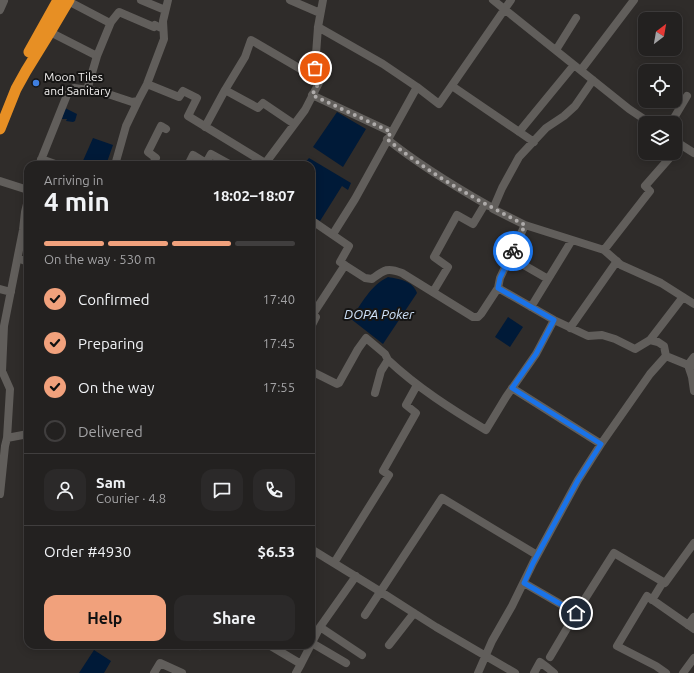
<!DOCTYPE html>
<html lang="en">
<head>
<meta charset="utf-8">
<style>
  body { margin:0; font-family:Ubuntu,sans-serif; background:#2b2929; color:#f1f3f6; height:100vh; display:flex; flex-direction:column; font-size:15px; white-space:nowrap }
  * { box-sizing:border-box; margin:0 }
  p { font-size:13px; color:#a3a3a5 }
  .icon { flex:none; width:22px; height:22px; fill:none; stroke:currentColor; stroke-width:2; stroke-linecap:round; stroke-linejoin:round }
  .map { position:relative; flex:1; overflow:hidden }
  .side { position:absolute; left:24px; top:161px; width:291px; height:488px; display:flex; flex-direction:column; background:#232120; border-radius:12px; box-shadow:0 2px 10px #0003,0 0 0 1px #403e3e }
  .side>* { flex:none }
  .needle { width:26px; rotate:31deg }
  .tools { position:absolute; left:638px; top:12px; display:grid; gap:8px }
  .tools a { display:grid; place-items:center; width:44px; height:44px; border-radius:8px; background:#232120; box-shadow:0 2px 10px #0003,0 0 0 1px #403e3e; font-size:20px }
  .pin { position:absolute; display:grid; place-items:center; width:34px; height:34px; color:#fff; margin:-17px; border:2px solid #fff; border-radius:50%; box-shadow:0 1px 4px #0007 }
  .courier { position:absolute; display:grid; place-items:center; width:40px; height:40px; margin:-20px; border:3px solid #1a73e8; border-radius:50%; background:#fff; color:#222; box-shadow:0 1px 5px #0007 }
  .headline em { font-style:normal; font-weight:700 }
  .headline div { display:flex; flex-direction:column-reverse }
  .headline { display:flex; align-items:center; justify-content:space-between; height:68px; padding:0 20px }
  h1 { font-size:26px; font-weight:700; line-height:30px }
  .bar { display:grid; grid-template-columns:repeat(4,1fr); gap:6px 4px; align-content:center; height:48px; padding:0 20px }
  .bar i { height:5px; border-radius:3px; background:#403e3e }
  .bar .current { background:#f1a17c }
  .bar p { grid-column:span 4 }
  .line { display:flex; align-items:center; gap:10px; padding:0 20px; border-top:1px solid #403e3e }
  .line div { flex:1 }
  .round { display:grid; place-items:center; flex:none; width:42px; height:42px; border-radius:12px; background:#2b2929 }
  ol { padding:0 20px; list-style:none }
  li { display:flex; align-items:center; gap:12px; height:44px }
  li p { margin-inline-start:auto }
  li .icon { padding:4px; border-radius:50%; background:#f1a17c; color:#111; stroke-width:4 }
  li:last-child { color:#a3a3a5 }
  li i { width:22px; height:22px; border:2px solid #403e3e; border-radius:50% }
  .button { display:flex; gap:8px; margin-top:auto; padding:8px 20px }
  .button a { flex:1; height:46px; border-radius:12px; background:#f1a17c; color:#111; font-size:16px; font-weight:700; line-height:46px; text-align:center }
  .button a+a { background:#2b2929; color:#f1f3f6 }
  .map>svg:first-child { display:block }
</style>
</head>
<body>
<div class="map">
<svg width="694" height="673" viewBox="0 0 694 673">
  <rect width="100%" height="100%" fill="#2f2c2a"/>
  <path fill="#001a38" d="M65,108L77,114L75,121L73,122L66,121L67,119H62Z
    M337,112L366,129L343,167L313,147Z
    M93,138L113,145L106,165H87L82,163Z
    M309,158L351,183L348,190L342,186L320,221L311,216V165H303Z
    M388,277C400,279 413,281 417,293L383,344L351,319C361,304 371,285 388,277Z
    M508,317L523,327L510,347L495,337Z
    M94,650L111,661L104,673H79Z"/>
  <g fill="none" stroke-linecap="round" stroke-linejoin="round">
    <path stroke="#615e5b" stroke-width="8" d="M141,0L165,10
      M290,0L320,13
      M493,0L629,109L650,123
      M68,1L108,22H111
      M0,10L4,1
      M318,27L383,64L417,87L355,199L333,234
      M50,32L97,56
      M556,50L576,18
      M581,70L634,0
      M147,84L179,97L183,91L197,98L188,116L265,163
      M452,86L534,142
      M417,87L439,104L511,0
      M87,90L97,56L111,22L119,12L154,27L155,25L163,29
      M312,95L391,132
      M671,123L687,96
      M294,124L263,103L258,108L225,90L245,57L251,40L304,71L315,68
      M205,127L225,90
      M519,132L574,65
      M387,139C419,165 454,186 489,206
      M675,141L694,153
      M41,159L58,165
      M39,165L67,95L74,88L102,92L132,102L138,101L147,84L164,39L163,21L168,0
      M115,165L126,126L138,101
      M152,165L156,158L148,152L161,126L166,129
      M188,165L193,155L206,163L211,154L231,165
      M264,165L305,110L322,77L315,68L318,27L323,0
      M0,181L28,190
      M311,220L349,246L340,262L365,278L372,279C384,270 387,267 402,273L473,317H478L481,314L498,288L500,278L525,225L493,209L502,188L519,157L546,128L564,116L575,106L593,80
      M525,225L604,250L621,265L661,283L694,304
      M604,250L650,191L645,186L674,153
      M510,257L548,279
      M18,258L28,262
      M498,288L554,320L588,336L602,335L615,339L635,349L650,340L658,342L664,346L666,356
      M0,289L11,292
      M433,292L448,267L434,257L457,215L473,224L485,204
      M531,307L572,240
      M311,313L313,314L345,265
      M311,327L316,317L313,314
      M570,328L617,261
      M650,340L683,297
      M692,366L688,365L692,377L694,391
      M311,371L337,384L339,383L358,349L366,338L385,354L388,360
      M512,388L601,444
      M375,393L381,371L388,360C418,388 451,409 486,430L506,397L536,354L554,320
      M7,438L28,434
      M0,494L5,446L7,438L10,389L2,371L4,326L23,230L25,212L28,200
      M311,549L381,592L436,627L515,673
      M334,563L389,475L383,471L416,413L406,405L417,385
      M524,583L576,613L614,553L665,583L694,543
      M652,600L663,582
      M365,615L442,498L537,555
      M688,625L694,617
      M320,627L362,655
      M312,643L346,663
      M269,645L301,664L320,627L356,576
      M389,645L414,613
      M200,646L201,645
      M550,657L576,613
      M154,673L160,663L182,673
      M296,673L301,664
      M478,673L492,641L512,606L533,563L578,480L601,444L650,374L666,356L688,365L694,357
      M534,673L540,662L548,668L554,673
      M666,673L656,666L617,646L647,596L694,629
      M683,673L694,658"/>
    <path stroke="#e78f24" stroke-width="11" d="M29,52L58,0
      M0,129L16,89L26,71L50,32L69,0"/>
  </g>
  <g fill="none" stroke-linecap="round" stroke-linejoin="round">
    <path stroke="#aeabaa" stroke-width="4" stroke-dasharray="0 7.2" d="M315,68L322,77L312,95L391,132L387,139C429,174 477,200 525,225L513,251"/>
    <path stroke="#1a73e8" stroke-width="5" d="M513,251L500,278L498,288L554,320L536,354L512,388L601,444L578,480L533,563L524,583L576,613"/>
  </g>
  <circle fill="#3f7fe0" stroke="#161514" stroke-width="1.5" cx="36" cy="83" r="4"/>
  <g text-anchor="middle" dominant-baseline="central" stroke-width="4" stroke-linejoin="round" paint-order="stroke">
    <g font-size="12" fill="#f2f0ef" stroke="#161514" text-anchor="start">
      <text x="44" y="76">Moon Tiles<tspan x="44" dy="14">and Sanitary</tspan></text>
    </g>
    <g font-size="13" font-style="italic" fill="#d0e4fc" stroke="#161514">
      <text x="379" y="314">DOPA Poker</text>
    </g>
  </g>
</svg>
<div class="tools">
<a><svg class="needle" viewBox="-14 -14 28 28"><path d="M0-13l5 13h-10z" fill="#e53935"/><path d="M0 13l5-13h-10z" fill="#a3a3a5"/></svg></a>
<a><svg class="icon" aria-label="locate" viewBox="0 0 24 24"><circle cx="12" cy="12" r="6"/><path d="M12 2v4M12 18v4M2 12h4M18 12h4"/></svg></a>
<a><svg class="icon" aria-label="layers" viewBox="0 0 24 24"><path d="M12 4l9 5-9 5-9-5zM3 14l9 5 9-5"/></svg></a>
</div>
<div class="pin" style="left:315px;top:68px;background:#ea580c"><svg class="icon" aria-label="bag" viewBox="0 0 24 24"><path d="M5 8h14l-1 12H6zM9 8a3 3 0 0 1 6 0"/></svg></div>
<div class="pin" style="left:576px;top:613px;background:#1f2937"><svg class="icon" aria-label="home" viewBox="0 0 24 24"><path d="M3 11l9-7 9 7M6 9v11h12V9"/></svg></div>
<div class="courier" style="left:513px;top:251px"><svg class="icon" aria-label="bike" viewBox="0 0 24 24"><circle cx="6" cy="16" r="4"/><circle cx="18" cy="16" r="4"/><path d="M6 16l4-8h5l3 8M10 8l3 8H6M13 5h3"/></svg></div>
<section class="side">
<div class="headline"><div><h1>4 min</h1><p>Arriving in</p></div><em>18:02–18:07</em></div>
<div class="bar"><i class="current"></i><i class="current"></i><i class="current"></i><i></i><p>On the way · 530 m</p></div>
<ol>
<li><svg class="icon" aria-label="check" viewBox="0 0 24 24"><path d="M5 12l5 5 9-10"/></svg>Confirmed<p>17:40</p></li>
<li><svg class="icon" aria-label="check" viewBox="0 0 24 24"><path d="M5 12l5 5 9-10"/></svg>Preparing<p>17:45</p></li>
<li><svg class="icon" aria-label="check" viewBox="0 0 24 24"><path d="M5 12l5 5 9-10"/></svg>On the way<p>17:55</p></li>
<li><i></i>Delivered</li>
</ol>
<div class="line" style="height:72px"><a class="round"><svg class="icon" aria-label="person" viewBox="0 0 24 24"><circle cx="12" cy="8" r="4"/><path d="M4 21q1-7 8-7t8 7"/></svg></a><div><b>Sam</b><p>Courier · 4.8</p></div><a class="round"><svg class="icon" aria-label="chat" viewBox="0 0 24 24"><path d="M4 5h16v11H9l-5 4z"/></svg></a><a class="round"><svg class="icon" aria-label="phone" viewBox="0 0 24 24"><path d="M5 4h4l2 5-3 2q2 4 5 5l2-3 5 2v4C11 20 4 13 5 4z"/></svg></a></div>
<div class="line" style="height:52px"><div>Order #4930</div><b>$6.53</b></div>
<div class="button"><a>Help</a><a>Share</a></div>
</section>
</div>
</body>
</html>
